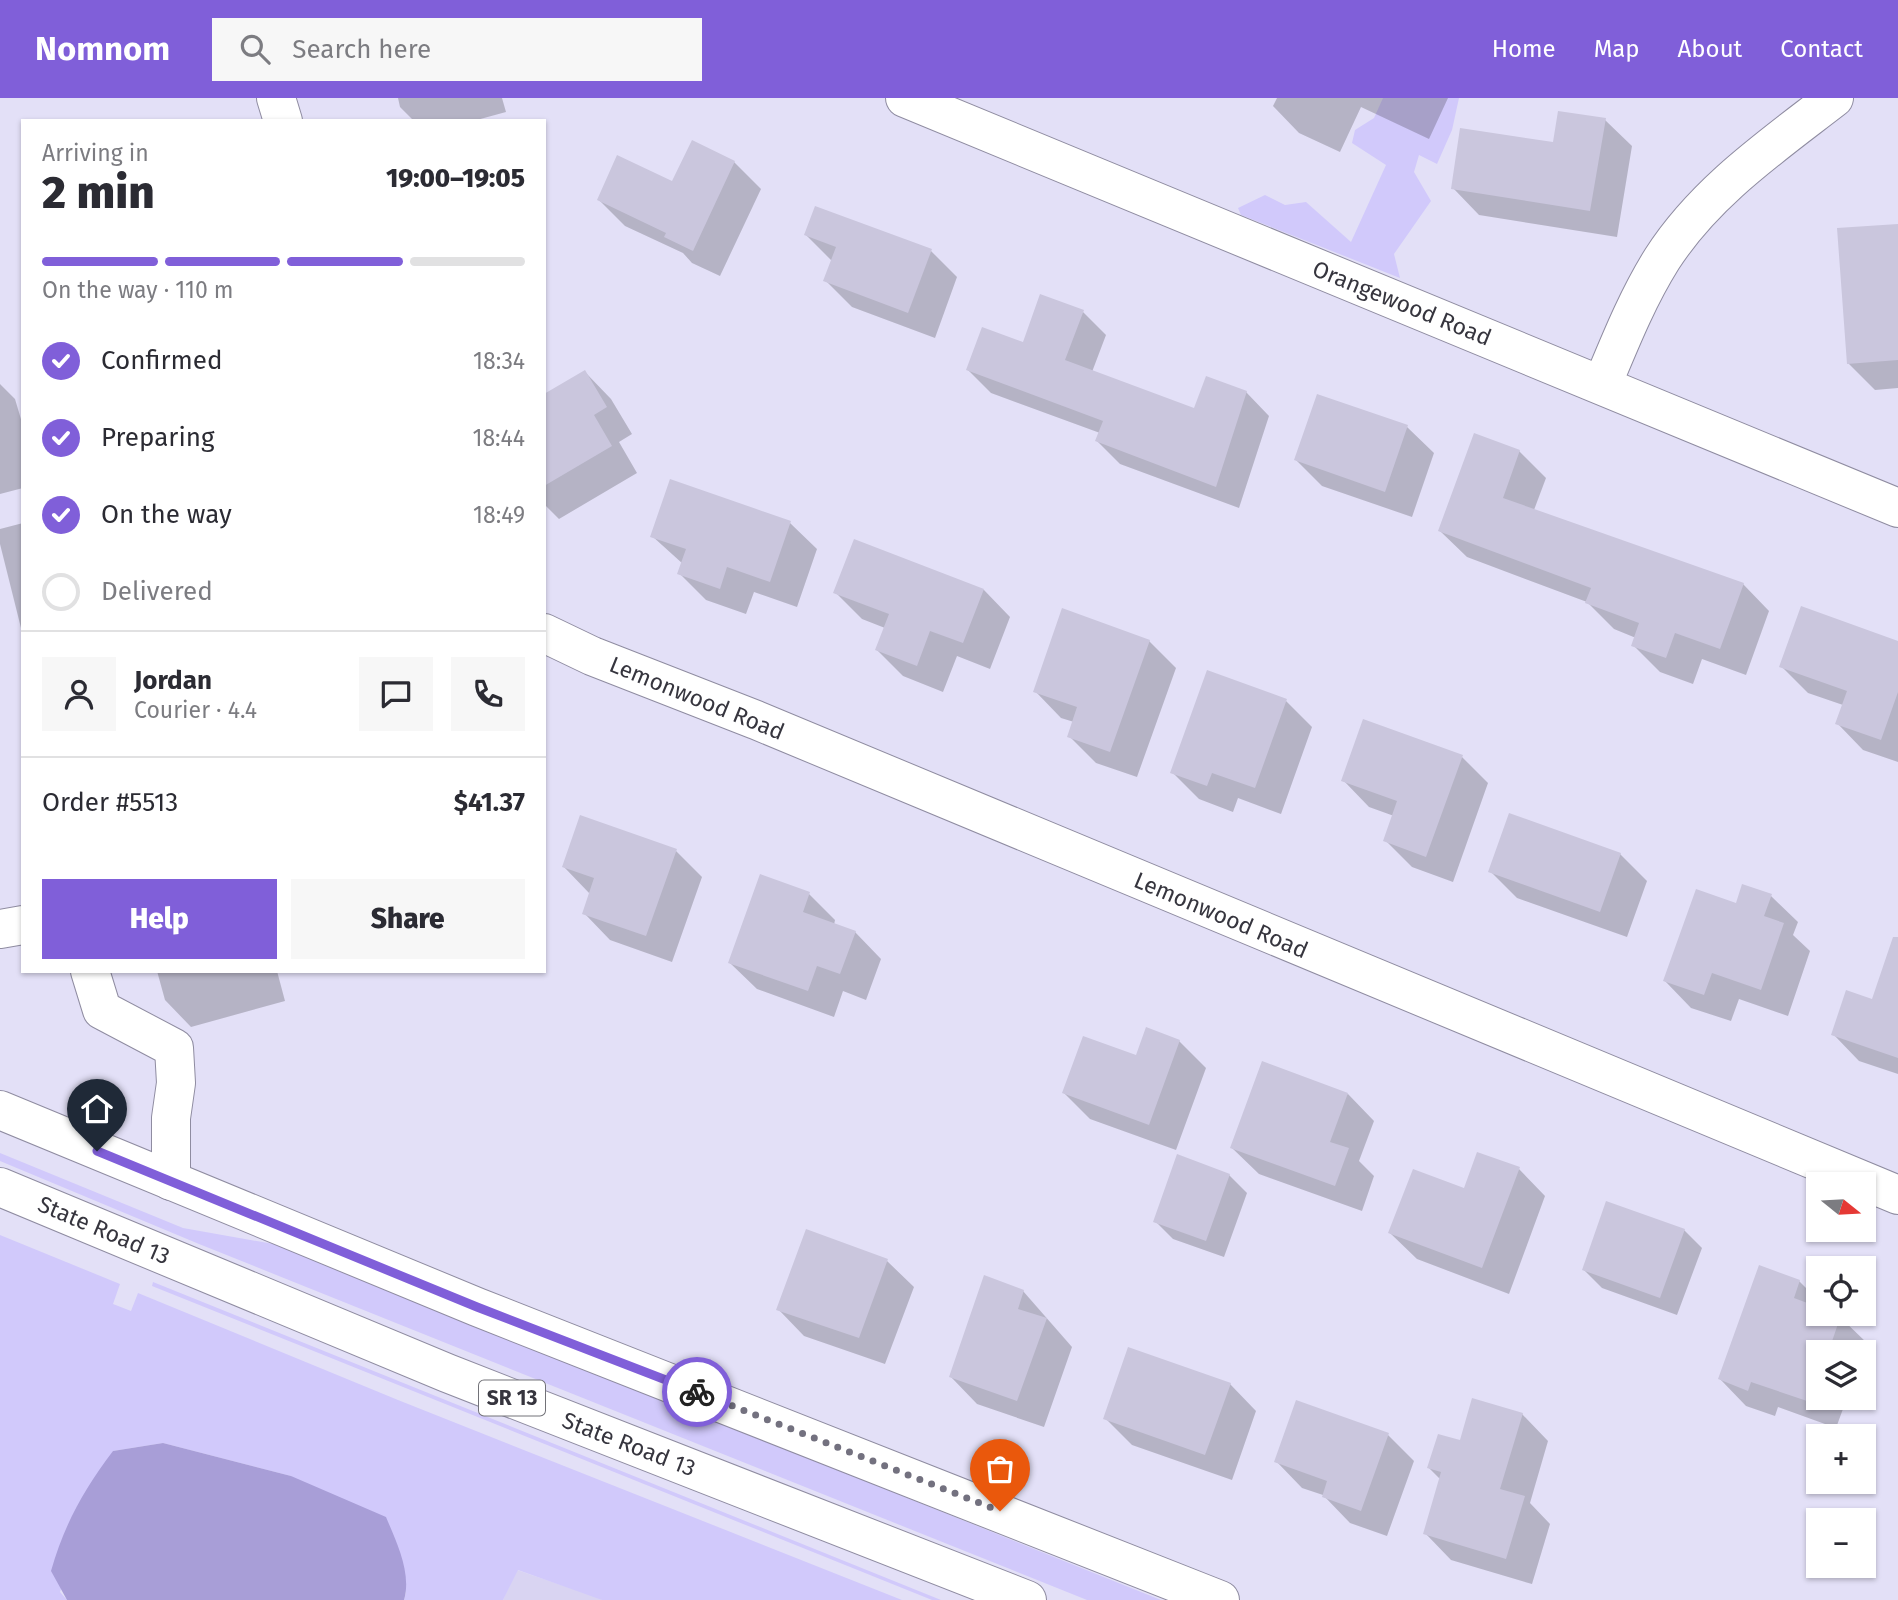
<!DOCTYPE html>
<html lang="en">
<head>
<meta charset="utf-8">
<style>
  body { margin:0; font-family:"Fira Sans",sans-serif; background:#f7f7f7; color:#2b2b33; height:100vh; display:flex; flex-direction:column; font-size:26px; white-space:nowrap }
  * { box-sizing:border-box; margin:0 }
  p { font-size:23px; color:#7c7c81 }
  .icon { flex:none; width:38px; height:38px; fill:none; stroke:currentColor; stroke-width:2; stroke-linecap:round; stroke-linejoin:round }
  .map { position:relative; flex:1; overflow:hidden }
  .sheet { position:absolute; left:21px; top:21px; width:525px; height:854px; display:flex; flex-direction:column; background:#fff; border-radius:0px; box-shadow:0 2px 5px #0004 }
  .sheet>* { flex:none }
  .needle { width:46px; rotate:108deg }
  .buttons { position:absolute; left:1806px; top:1074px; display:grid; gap:14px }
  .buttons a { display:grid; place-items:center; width:70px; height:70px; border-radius:0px; background:#fff; box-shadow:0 2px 5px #0004; font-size:35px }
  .pin { position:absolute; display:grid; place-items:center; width:60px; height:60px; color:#fff; margin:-72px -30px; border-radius:50% 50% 50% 0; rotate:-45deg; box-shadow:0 0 7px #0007 }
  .pin .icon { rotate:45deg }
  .courier { position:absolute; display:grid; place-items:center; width:70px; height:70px; margin:-35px; border:5px solid #805fd9; border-radius:50%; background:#fff; color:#222; box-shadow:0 2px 9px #0007 }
  .overview em { font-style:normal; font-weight:800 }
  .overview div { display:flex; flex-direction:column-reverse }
  .overview { display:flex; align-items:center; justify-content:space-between; height:119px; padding:0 21px }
  h1 { font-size:46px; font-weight:800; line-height:52px }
  .bar { display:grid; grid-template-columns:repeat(4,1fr); gap:10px 7px; align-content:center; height:84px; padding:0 21px }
  .bar i { height:9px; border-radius:5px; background:#e1e1e2 }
  .bar .current { background:#805fd9 }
  .bar p { grid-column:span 4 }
  .line { display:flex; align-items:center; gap:18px; padding:0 21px; border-top:2px solid #e1e1e2 }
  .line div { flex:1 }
  .round { display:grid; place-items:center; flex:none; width:74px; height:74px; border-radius:0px; background:#f7f7f7 }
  ol { padding:0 21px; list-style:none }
  li { display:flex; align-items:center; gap:21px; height:77px }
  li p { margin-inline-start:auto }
  li .icon { padding:7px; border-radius:50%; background:#805fd9; color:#fff; stroke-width:4 }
  li:last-child { color:#7c7c81 }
  li i { width:38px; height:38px; border:4px solid #e1e1e2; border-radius:50% }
  .button { display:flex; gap:14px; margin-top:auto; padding:14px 21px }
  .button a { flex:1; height:80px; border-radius:0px; background:#805fd9; color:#fff; font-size:28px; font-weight:800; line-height:80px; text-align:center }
  .button a+a { background:#f7f7f7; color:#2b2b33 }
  header { display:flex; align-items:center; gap:42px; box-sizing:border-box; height:98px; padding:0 35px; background:#805fd9; color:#fff }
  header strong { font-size:33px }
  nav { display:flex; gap:38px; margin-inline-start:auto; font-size:24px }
  .search { width:490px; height:63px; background:#f7f7f7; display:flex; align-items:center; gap:18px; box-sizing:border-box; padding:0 24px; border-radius:0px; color:#7c7c81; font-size:26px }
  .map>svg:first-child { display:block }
</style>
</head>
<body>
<header>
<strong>Nomnom</strong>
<div class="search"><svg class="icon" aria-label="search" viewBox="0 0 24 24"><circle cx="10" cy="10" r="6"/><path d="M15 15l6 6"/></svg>Search here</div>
<nav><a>Home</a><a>Map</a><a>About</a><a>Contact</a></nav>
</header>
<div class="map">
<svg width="1898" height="1502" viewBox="0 0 1898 1502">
  <rect width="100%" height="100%" fill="#e3e0f7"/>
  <path fill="#d9d4f2" d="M517,1472L599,1500L602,1502H503Z"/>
  <path fill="#d1c9fb" d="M1383,0H1459L1452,32L1437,66L1419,57L1414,74L1431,103L1394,156L1400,180L1241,117L1238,110L1265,97L1285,107L1306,104L1351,144L1386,67L1352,45L1355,32L1374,20Z
    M0,1055L183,1130L279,1147L1161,1502H1087L199,1146L0,1063Z
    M0,1137L120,1186L113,1206L131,1213L138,1195L398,1302L902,1502H602L518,1472L503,1502H404L406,1494L291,1378L163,1345L113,1353L60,1494L67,1502H0Z
    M153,1184L941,1502H932L152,1188Z"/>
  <path fill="#a89ed7" d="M163,1345L291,1378L386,1419C396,1443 412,1475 404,1502H67L51,1473C64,1427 84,1391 113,1353Z"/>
  <path fill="#0003" d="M398,0H502L506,14L473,23H414L400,9Z
    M1277,0H1448L1429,41L1361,9L1340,54L1299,35L1273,8Z
    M1605,22L1632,48L1617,139L1479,117L1453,90Z
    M734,64L761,91L720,178L692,165L683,155L625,128L599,102L673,85Z
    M1898,127V290L1875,292L1848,265Z
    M806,137L931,153L957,179L935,240L852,209L825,182L832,163Z
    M1083,214L1106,237L1092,274L1195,312L1246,294L1269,318L1239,410L1120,366L1097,343L1100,335L991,295L968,272Z
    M585,274L611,301L632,336L619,344L637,375L559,421L544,406V298Z
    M0,286L15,301L23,328V390L0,396Z
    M1407,329L1434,355L1412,419L1322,388L1296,362Z
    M1519,353L1546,380L1534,412L1743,486L1769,513L1746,577L1702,561L1693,586L1660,574L1633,547L1636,540L1614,531L1587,504L1467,459L1440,433Z
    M671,383L790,425L817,451L797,509L754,494L746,516L706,502L679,475L683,466L652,438Z
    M23,425V538L0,446V431Z
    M984,492L1010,519L990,571L957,558L943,594L903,578L877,552L885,530L862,521L835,494Z
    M1149,543L1176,570L1137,679L1096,665L1069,638L1074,624L1061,620L1035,593Z
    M1898,545V664L1863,652L1837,625L1843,607L1808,595L1781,568Z
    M1286,603L1312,629L1281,716L1238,700L1233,714L1199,701L1172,674Z
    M1462,659L1488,685L1453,784L1412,769L1385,742L1394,718L1369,709L1343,682Z
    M676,753L702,779L672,864L610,842L584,815L590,796L564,769Z
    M1620,756L1647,783L1627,839L1517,800L1490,773Z
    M809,796L835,822L834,827L855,834L881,861L866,902L843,893L834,919L757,891L730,865Z
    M1771,798L1798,824L1793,837L1810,853L1788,918L1739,901L1731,923L1691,910L1665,883L1737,807Z
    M1898,872V976L1859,963L1833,936L1873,903Z
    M157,873H277L285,903L191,929L165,902Z
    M1179,943L1206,970L1176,1052L1090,1021L1064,995Z
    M1348,996L1374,1023L1359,1063L1374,1078L1362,1113L1259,1076L1232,1050Z
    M1519,1071L1545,1098L1509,1196L1417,1161L1390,1135Z
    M1229,1077L1247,1095L1224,1159L1173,1141L1155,1123Z
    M1684,1132L1702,1150L1677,1217L1602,1190L1584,1172Z
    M887,1163L914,1189L885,1266L804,1238L778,1211Z
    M1799,1183L1818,1202V1216L1840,1219L1867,1245L1864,1255H1818V1300H1847L1836,1330L1778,1309L1775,1318L1746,1308L1720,1281Z
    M1023,1193L1072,1249L1044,1329L977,1306L951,1279Z
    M1230,1286L1256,1313L1232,1382L1132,1347L1105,1320Z
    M1522,1316L1548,1343L1530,1405L1550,1426L1532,1486L1451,1462L1425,1435L1440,1381L1429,1370L1461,1345Z
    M1388,1337L1414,1363L1387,1438L1350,1425L1323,1397L1302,1390L1276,1363Z"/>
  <path fill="#cac6dd" d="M1558,13L1606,20L1590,113L1451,91L1460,30L1553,44Z
    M692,42L735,63L693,153L664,139L666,135L597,102L617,57L672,83Z
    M815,108L932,151L908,215L823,183L836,149L804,137Z
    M1898,126V262L1847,266L1837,130Z
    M1040,196L1084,212L1065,262L1194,310L1206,278L1247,293L1216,389L1095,343L1103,323L966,272L982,229L1023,244Z
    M585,272L607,309L594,317L612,348L544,388V296Z
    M1317,296L1408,327L1385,394L1294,362Z
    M1474,335L1520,352L1503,400L1744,485L1720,551L1675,535L1666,560L1631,548L1639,525L1585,505L1591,490L1438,433Z
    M670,381L791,423L770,484L727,469L720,491L677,476L686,451L650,439Z
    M854,441L984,491L963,545L930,533L917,568L875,552L889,516L833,495Z
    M1801,508L1898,543V594L1881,642L1835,626L1847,593L1779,569Z
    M1062,510L1150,542L1110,654L1067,639L1077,609L1033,594Z
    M1207,572L1287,601L1255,690L1212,675L1207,688L1170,675Z
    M1363,621L1463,657L1426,759L1383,743L1397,703L1341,683Z
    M1509,715L1621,755L1600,814L1488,774Z
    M580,717L677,751L646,838L582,816L594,780L562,769Z
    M760,776L810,794L803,814L856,833L840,876L817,868L808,893L728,865Z
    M1742,786L1772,796L1764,818L1784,825L1761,892L1712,875L1704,897L1663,883L1696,791L1736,805Z
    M1893,839H1898V960L1831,937L1846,892L1872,901Z
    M1146,929L1180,942L1149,1027L1062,995L1083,938L1136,957Z
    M1262,963L1348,995L1330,1044L1349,1050L1335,1088L1230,1050Z
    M1477,1054L1520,1069L1482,1170L1388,1135L1413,1071L1464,1090Z
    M1177,1056L1230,1076L1206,1143L1153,1124Z
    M1606,1103L1685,1131L1660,1200L1582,1172Z
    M806,1131L888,1161L859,1240L776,1212Z
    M1759,1167L1800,1182L1794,1200L1818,1209V1216L1841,1217L1828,1255H1818V1281L1810,1304L1751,1284L1748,1293L1718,1281Z
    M984,1177L1024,1192L1018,1211L1047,1220L1017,1303L949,1279Z
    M1128,1249L1231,1285L1205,1357L1103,1321Z
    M1472,1300L1523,1315L1500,1391L1525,1398L1506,1461L1423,1436L1441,1374L1427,1370L1438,1336L1460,1342Z
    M1296,1302L1389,1335L1361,1413L1322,1399L1327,1383L1274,1364Z"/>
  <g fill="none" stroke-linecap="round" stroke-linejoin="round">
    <defs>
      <path id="minor" d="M276,0L283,23
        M905,0L1898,410
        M1602,287C1620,244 1637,201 1662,161C1705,94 1772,48 1834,0
        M544,535L592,558L756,622L1898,1097
        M0,831L23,827
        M90,873L102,912L174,950L176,985L171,1020V1083"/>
      <path id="major" d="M0,1012L477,1209L1220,1502
        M0,1089L447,1275L1027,1502"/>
    </defs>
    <use href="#minor" stroke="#8f8ca1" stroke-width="40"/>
    <use href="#major" stroke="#8f8ca1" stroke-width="40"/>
    <use href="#minor" stroke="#fff" stroke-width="38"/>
    <use href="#major" stroke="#fff" stroke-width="38"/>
  </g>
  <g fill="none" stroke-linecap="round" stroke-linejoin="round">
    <path stroke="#73717f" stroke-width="7" stroke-dasharray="0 12.6" d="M697,1294L1000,1413"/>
    <path stroke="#805fd9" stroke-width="9" d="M97,1053L477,1209L697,1294"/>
  </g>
  <g text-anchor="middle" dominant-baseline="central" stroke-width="6" stroke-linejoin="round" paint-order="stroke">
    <rect fill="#fff" stroke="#727278" stroke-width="2" x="479" y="1282.5" width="66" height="35" rx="5"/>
    <g font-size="21" font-weight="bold" fill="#36353e">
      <text x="512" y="1300">SR 13</text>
    </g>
    <g font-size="23" fill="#36353e" stroke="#fff">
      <text transform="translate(1402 205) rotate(22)">Orangewood Road</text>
      <text transform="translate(697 600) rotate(22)">Lemonwood Road</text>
      <text transform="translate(1221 817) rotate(23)">Lemonwood Road</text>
      <text transform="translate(104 1132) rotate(23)">State Road 13</text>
      <text transform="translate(629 1346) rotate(21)">State Road 13</text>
    </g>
  </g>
</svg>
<div class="buttons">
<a><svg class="needle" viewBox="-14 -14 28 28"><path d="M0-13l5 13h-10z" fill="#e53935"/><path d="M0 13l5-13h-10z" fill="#7c7c81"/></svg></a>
<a><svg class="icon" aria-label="locate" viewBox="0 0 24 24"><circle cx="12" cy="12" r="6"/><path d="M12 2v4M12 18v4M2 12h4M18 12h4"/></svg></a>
<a><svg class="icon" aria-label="layers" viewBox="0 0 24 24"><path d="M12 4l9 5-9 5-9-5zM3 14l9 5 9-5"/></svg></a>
<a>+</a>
<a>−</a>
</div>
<div class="pin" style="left:1000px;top:1413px;background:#ea580c"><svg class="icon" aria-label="bag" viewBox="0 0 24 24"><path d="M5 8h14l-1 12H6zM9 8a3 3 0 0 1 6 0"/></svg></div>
<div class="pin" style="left:97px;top:1053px;background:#1f2937"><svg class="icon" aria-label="home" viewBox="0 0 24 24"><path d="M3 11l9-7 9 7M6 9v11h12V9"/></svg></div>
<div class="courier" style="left:697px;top:1294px"><svg class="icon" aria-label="bike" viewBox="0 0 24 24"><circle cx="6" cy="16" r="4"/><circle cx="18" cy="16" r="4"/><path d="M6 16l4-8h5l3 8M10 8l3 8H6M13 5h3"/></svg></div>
<section class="sheet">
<div class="overview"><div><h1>2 min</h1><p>Arriving in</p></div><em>19:00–19:05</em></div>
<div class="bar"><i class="current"></i><i class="current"></i><i class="current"></i><i></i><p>On the way · 110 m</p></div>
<ol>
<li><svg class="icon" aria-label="check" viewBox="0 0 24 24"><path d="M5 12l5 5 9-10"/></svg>Confirmed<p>18:34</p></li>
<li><svg class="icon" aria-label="check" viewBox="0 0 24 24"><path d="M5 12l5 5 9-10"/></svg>Preparing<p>18:44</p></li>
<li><svg class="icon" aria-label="check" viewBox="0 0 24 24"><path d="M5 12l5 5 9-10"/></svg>On the way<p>18:49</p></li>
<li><i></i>Delivered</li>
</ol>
<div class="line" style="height:126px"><a class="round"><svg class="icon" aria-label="person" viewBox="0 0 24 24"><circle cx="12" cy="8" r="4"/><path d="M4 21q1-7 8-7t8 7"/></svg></a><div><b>Jordan</b><p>Courier · 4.4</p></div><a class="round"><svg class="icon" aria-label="chat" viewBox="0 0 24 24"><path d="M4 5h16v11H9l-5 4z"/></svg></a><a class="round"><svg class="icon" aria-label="phone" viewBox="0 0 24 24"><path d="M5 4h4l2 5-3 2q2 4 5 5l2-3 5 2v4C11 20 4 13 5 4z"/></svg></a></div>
<div class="line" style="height:91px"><div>Order #5513</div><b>$41.37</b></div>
<div class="button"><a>Help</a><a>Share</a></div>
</section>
</div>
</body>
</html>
